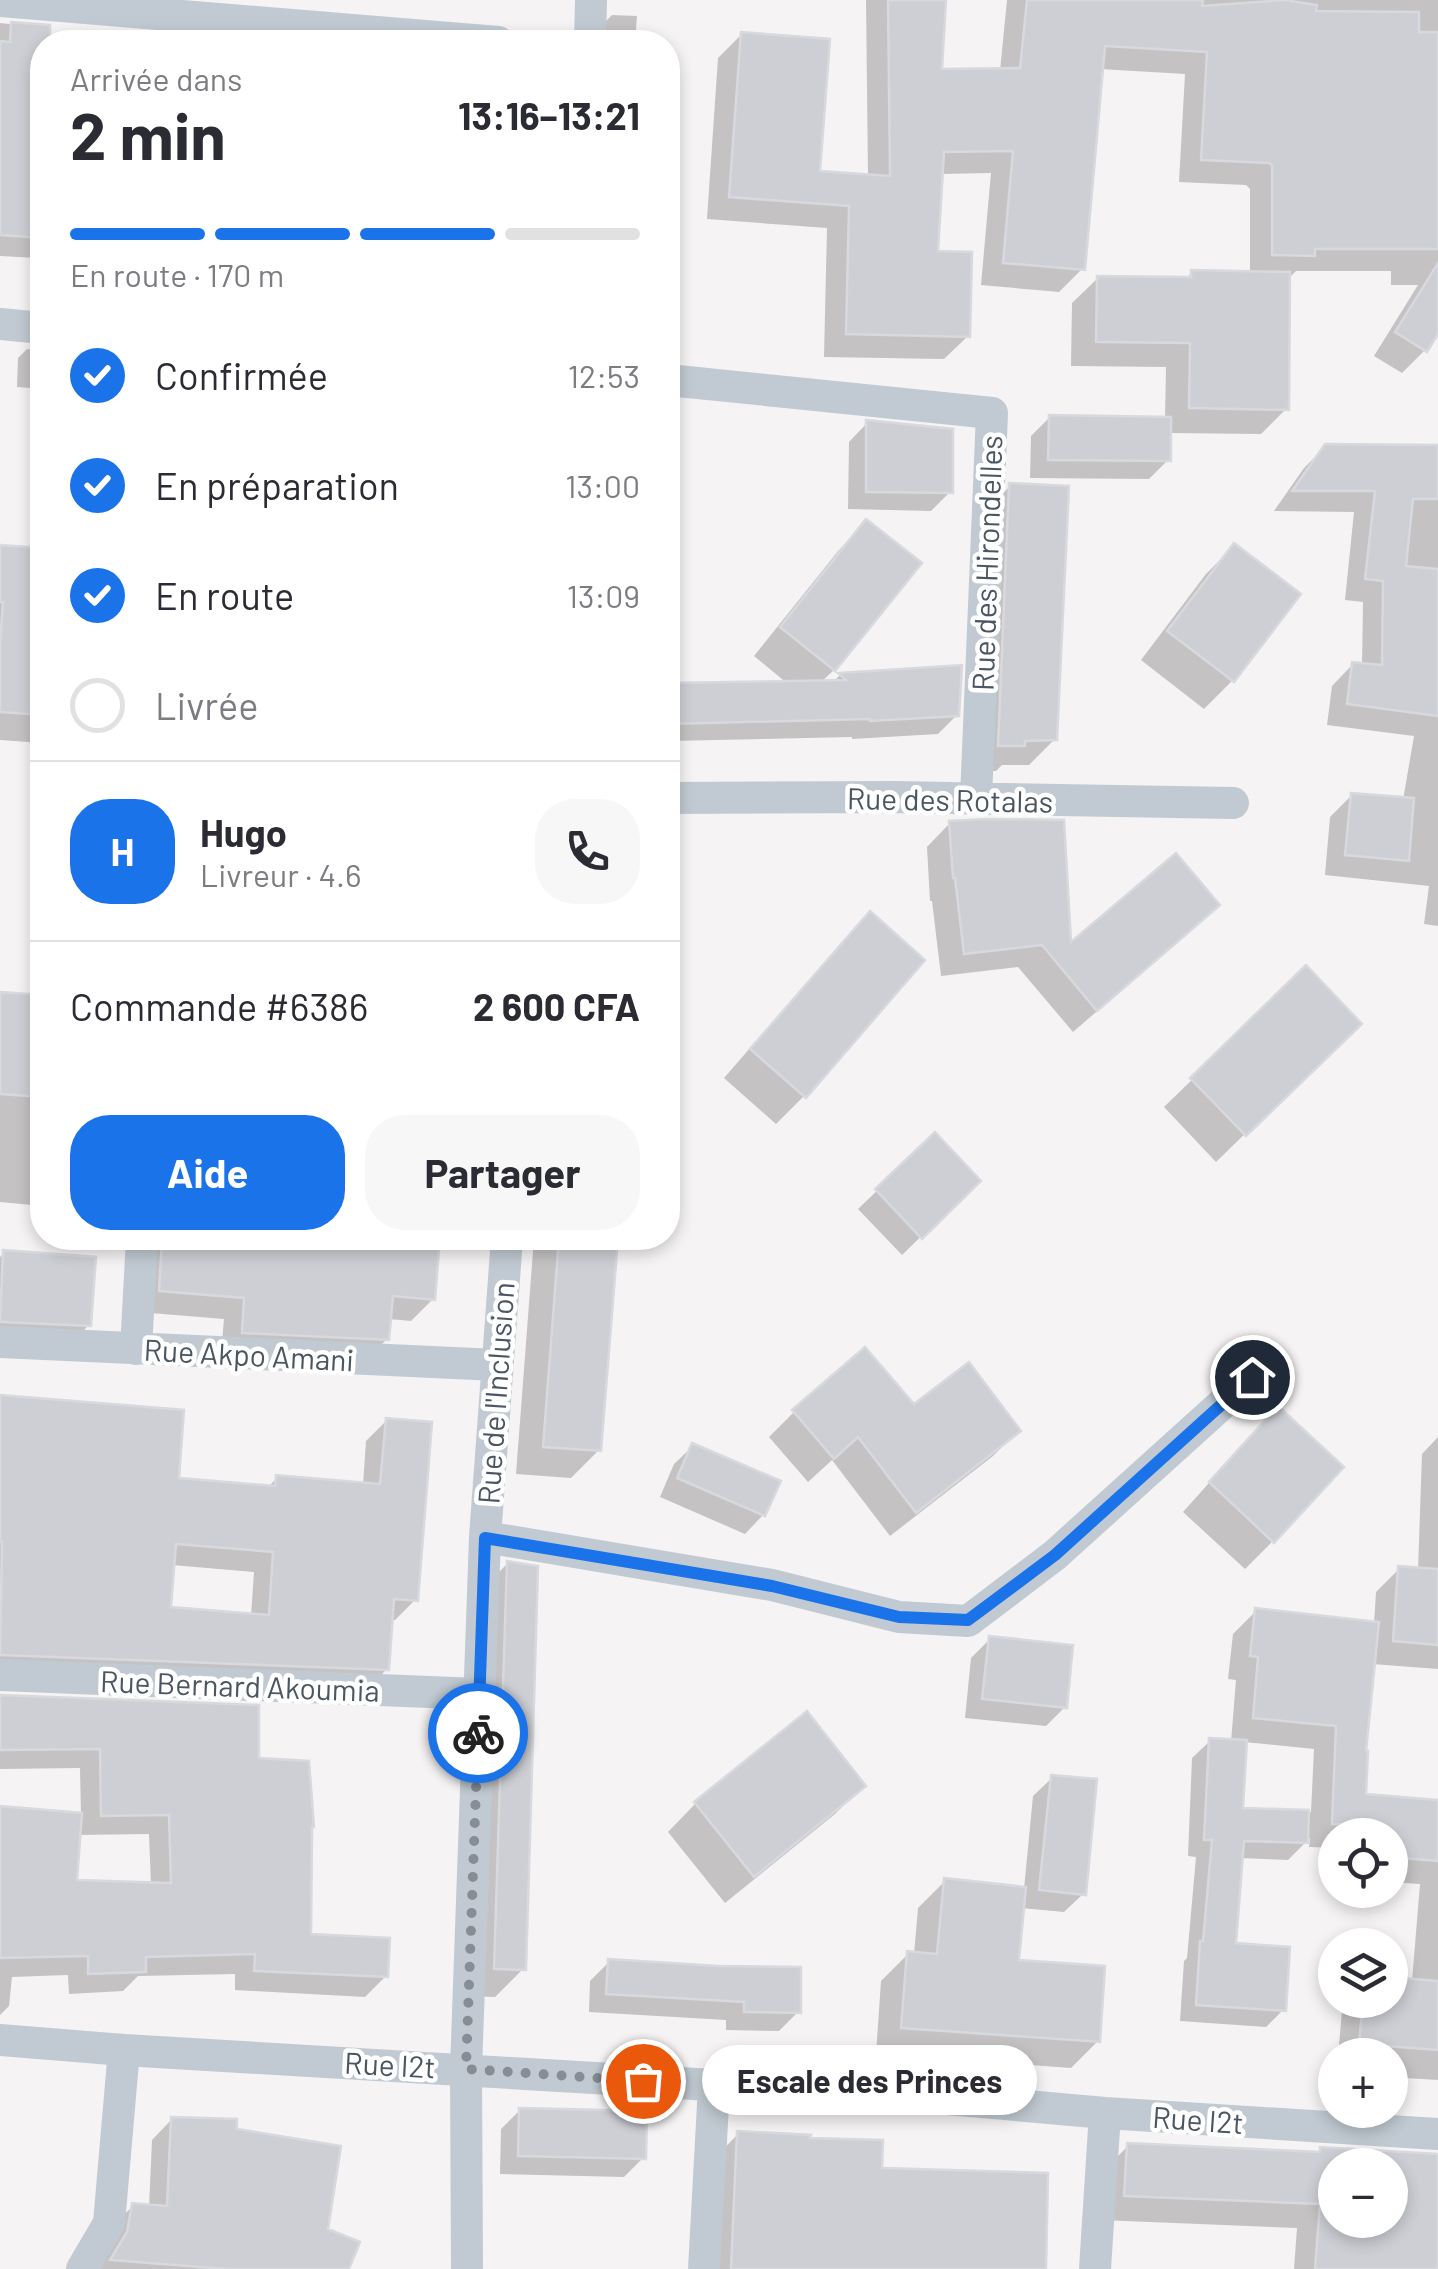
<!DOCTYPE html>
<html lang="fr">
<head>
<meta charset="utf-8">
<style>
  body { margin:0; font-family:Barlow,sans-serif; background:#f7f7f7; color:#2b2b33; height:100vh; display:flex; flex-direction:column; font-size:38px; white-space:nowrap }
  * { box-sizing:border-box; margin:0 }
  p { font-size:32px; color:#7c7c81 }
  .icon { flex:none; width:55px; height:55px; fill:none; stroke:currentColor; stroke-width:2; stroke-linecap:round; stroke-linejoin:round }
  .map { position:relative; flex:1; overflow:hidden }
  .details { position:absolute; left:30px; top:30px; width:650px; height:1220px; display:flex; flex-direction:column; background:#fff; border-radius:40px; box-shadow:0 5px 15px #0003 }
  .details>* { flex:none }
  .tools { position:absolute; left:1318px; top:1818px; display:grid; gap:20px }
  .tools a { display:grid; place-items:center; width:90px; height:90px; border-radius:50%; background:#fff; box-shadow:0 5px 15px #0003; font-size:50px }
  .pin { position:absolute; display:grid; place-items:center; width:85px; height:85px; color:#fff; margin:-42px; border:5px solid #fff; border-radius:50%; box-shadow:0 2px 10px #0007 }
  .courier { position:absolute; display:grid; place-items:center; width:100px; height:100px; margin:-50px; border:8px solid #1a73e8; border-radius:50%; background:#fff; color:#222; box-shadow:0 2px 12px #0007 }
  .bubble { position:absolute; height:70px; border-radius:35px; background:#fff; box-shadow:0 5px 15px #0003; font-size:32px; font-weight:700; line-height:70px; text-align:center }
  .headline em { font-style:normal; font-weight:700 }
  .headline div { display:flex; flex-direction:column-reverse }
  .headline { display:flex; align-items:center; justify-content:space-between; height:170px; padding:0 40px }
  h1 { font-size:65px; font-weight:700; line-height:75px }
  .bar { display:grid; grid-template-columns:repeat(4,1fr); gap:15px 10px; align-content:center; height:120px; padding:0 40px }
  .bar i { height:12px; border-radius:8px; background:#e1e1e2 }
  .bar .current { background:#1a73e8 }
  .bar p { grid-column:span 4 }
  .line { display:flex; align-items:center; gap:25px; padding:0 40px; border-top:2px solid #e1e1e2 }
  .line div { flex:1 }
  .round { display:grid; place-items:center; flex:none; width:105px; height:105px; border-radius:40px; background:#f7f7f7 }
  ol { padding:0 40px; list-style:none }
  li { display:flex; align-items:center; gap:30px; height:110px }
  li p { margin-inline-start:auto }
  li .icon { padding:10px; border-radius:50%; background:#1a73e8; color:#fff; stroke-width:4 }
  li:last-child { color:#7c7c81 }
  li i { width:55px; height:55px; border:5px solid #e1e1e2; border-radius:50% }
  .cta { display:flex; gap:20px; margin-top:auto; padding:20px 40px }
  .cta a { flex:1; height:115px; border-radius:40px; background:#1a73e8; color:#fff; font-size:40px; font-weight:700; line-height:115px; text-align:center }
  .cta a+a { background:#f7f7f7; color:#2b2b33 }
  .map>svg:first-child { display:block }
</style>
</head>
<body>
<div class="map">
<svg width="1438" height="2269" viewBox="0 0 1438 2269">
  <rect width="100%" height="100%" fill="#f5f3f3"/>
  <path fill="#0003" fill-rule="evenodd" d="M866,0H943L940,71H1000L1007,0H1438V330L1425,350L1402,373L1374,356L1418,285H1391V271H1296L1288,279L1286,409L1261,434L1169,433L1168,460L1149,479L1030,478L1031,436L1050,417L1165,419L1166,367L1071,366L1072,303L1098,278L1185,279L1192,273L1250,274V189L1246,185L1179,182L1185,74L1100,69L1082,269L1059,292L981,285L991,173L940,174L935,254L968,336L944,359L824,357L827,228L707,219L718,58L741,35L818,173L868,177Z
    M612,15L637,16L635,42H585Z
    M0,23L48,28L47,39H60V42H42V331L32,330L37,258L0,256Z
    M167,37L230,42H162Z
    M27,349L42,350V389L17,387L18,358Z
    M867,423L950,492L931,511L848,509L849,442Z
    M1326,446L1438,448V926L1424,924L1429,886L1325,875L1330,817L1352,795L1403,800L1414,736L1327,725L1332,686L1353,664L1362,665L1363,602L1345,600L1354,512L1274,511L1304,468Z
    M1010,486L1055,739L1029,765H1002L996,771H974L984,512Z
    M867,522L834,670L820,683H832L839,676L959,668L957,715L938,734L852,739V737L668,741V686L788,684L754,656L839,550Z
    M1234,546L1297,595L1232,681L1204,709L1141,660L1206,574Z
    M0,548L42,551V743L0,740Z
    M950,823L1068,947L1217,905L1193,928L1073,1032L1018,967L941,976L932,901H930L927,847Z
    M870,914L804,1096L776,1124L724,1078L842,942Z
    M1306,969L1358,1024L1216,1162L1164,1107Z
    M0,994L42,998V1206L0,1202Z
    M935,1135L978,1181L902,1255L858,1209Z
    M140,1238H437L433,1299L411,1321L389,1319L387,1339L365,1361L221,1354L224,1319L138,1312Z
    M534,1238H615L599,1450L571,1478L516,1474Z
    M4,1253L89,1325L70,1344L0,1341V1257Z
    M0,1398L176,1481L267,1488L277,1478L363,1485L366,1441L387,1420L415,1600L395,1620H390L387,1669L366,1690L0,1675ZM172,1565L254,1572L251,1616L168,1609Z
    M914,1408L1018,1431L993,1456L890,1536L832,1460L808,1482L769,1437L794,1412Z
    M1250,1437L1273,1541L1245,1569L1183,1512Z
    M1438,1437V1669L1372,1664L1363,1754V1796L1438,1802V2080L1405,2078V2072L1390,2071V2055H1338L1343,2000H1390V1980L1412,1981L1420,1884L1390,1882V1835H1335V1848L1309,1847L1310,1838L1288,1860L1240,1858L1233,1946L1283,2010L1266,2027L1180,2021L1184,1961L1187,1958L1196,1857L1188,1856L1192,1758L1210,1741L1231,1742L1236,1680L1228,1679L1233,1634L1256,1611L1374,1624L1376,1592L1399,1569L1418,1570L1422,1454ZM1244,1742L1314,1749L1311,1812L1241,1810Z
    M693,1446L763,1515L745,1534L660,1497L674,1464Z
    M507,1564L523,1969L495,1997L467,1996L479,1592Z
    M990,1639L1065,1707L1046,1726L965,1718L971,1658Z
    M0,1697L257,1761L309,1937L386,1976L365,1997L235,1990V1974L138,1976L123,1991L69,1994L68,1975L12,1977L9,2006L0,2015V1809L81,1816L80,1768L0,1769ZM149,1834L151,1885L74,1883L78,1835Z
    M806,1715L863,1786L835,1814L725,1903L668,1832L695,1804Z
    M1052,1778L1083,1894L1064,1912L1021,1908L1016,1962L1098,2041L1071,2068L876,2054L881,1981L908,1954H914L918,1908L945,1881L1024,1889L1033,1796Z
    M609,1962L798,2012L779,2031L726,2030V2020L589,2012L590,1981Z
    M520,2110L643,2158L624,2177L500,2174L501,2129Z
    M172,2119L234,2131L326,2231L346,2269H99L112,2226L133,2206L149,2207L152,2140Z
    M738,2134L879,2170L1043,2269H704L709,2164Z
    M1128,2146L1316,2154L1321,2149L1438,2155V2269H1294L1297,2228L1101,2220L1103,2171ZM1335,2165H1390V2220H1335Z"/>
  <path fill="#cdcfd5" stroke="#d7d9de" stroke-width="2.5" fill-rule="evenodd" d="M888,0H946L942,69L1020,68L1027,0H1203L1202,6L1284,0L1317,5L1316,11L1419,12V32H1438V249H1315V256L1272,255V165L1269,163L1201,160L1207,52L1105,46L1085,270L1003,263L1013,151L944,152L938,251L972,252L970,337L846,334L849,206L729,197L741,32L830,39L820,171L890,176Z
    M11,22L50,25V42H42V238L0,235V41L10,42Z
    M1438,263V334L1427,352L1395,332Z
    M1191,270L1290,272L1289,410L1189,408L1190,343L1096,342L1097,276L1191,277Z
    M1049,415L1171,417V461L1048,460Z
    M866,420L953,429V493L866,492Z
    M1325,444L1438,445V499H1413L1406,566L1438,569V716L1347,704L1352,662L1382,665L1383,581L1365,579L1375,491H1292Z
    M1009,483L1069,486L1057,740L1025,741V746H998Z
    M866,519L922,563L835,671L780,627Z
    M1234,543L1301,594L1234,682L1167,631Z
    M0,545L42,548L39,641L42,642V715L0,712V644L3,602H0Z
    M962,665L959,716L870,721V719L668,724V683L846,680L838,673Z
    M1351,793L1414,798L1409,861L1345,855Z
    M988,819L1064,820L1071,942L1176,853L1220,905L1097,1011L1042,945L964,954L955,878H953L949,821Z
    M870,911L925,960L806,1098L750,1049Z
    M1306,965L1362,1024L1246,1136L1190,1078Z
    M0,992L42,995V1097L0,1094Z
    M935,1132L981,1181L922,1239L875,1189Z
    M162,1238H440L435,1300L393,1296L389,1340L242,1333L244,1298L159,1291Z
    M559,1238H618L601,1451L543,1447Z
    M3,1250L96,1257L91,1326L0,1322Z
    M865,1347L914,1404L969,1362L1021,1431L916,1513L858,1437L834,1459L792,1410Z
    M0,1395L184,1410L179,1478L275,1486L276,1475L380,1484L386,1418L432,1422L418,1601L394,1599L389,1670L0,1655L2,1542H0ZM176,1544L273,1552L269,1615L171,1607Z
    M1278,1406L1344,1467L1274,1543L1209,1482Z
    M692,1443L781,1481L765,1516L677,1478Z
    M507,1561L538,1566L526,1970L494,1969Z
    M1398,1566L1438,1569V1645L1393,1641Z
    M1255,1608L1379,1622L1366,1751H1368L1366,1794L1438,1800V1861L1390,1857V1835H1377V1826L1332,1824L1336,1726L1253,1718L1258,1657L1250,1656Z
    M989,1636L1073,1645L1067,1708L982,1699Z
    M0,1695L259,1705V1758L309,1761L314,1827H312L311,1934L390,1938L388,1977L254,1971L255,1954L146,1957V1972L88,1974V1956L0,1958V1806L82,1813L77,1880L171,1883L169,1815L101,1816L100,1749L0,1750Z
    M807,1711L866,1786L754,1877L694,1802Z
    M1209,1738L1247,1740L1243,1808L1309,1810L1308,1843L1244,1841L1236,1943L1290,1947L1286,2011L1196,2005L1200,1941H1203L1212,1840H1204Z
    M1051,1775L1097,1779L1086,1895L1039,1890Z
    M944,1878L1026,1887L1019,1960L1105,1966L1100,2042L901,2028L907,1951L937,1954Z
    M608,1959L718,1966L801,1967V2013L744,2012V2002L606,1994Z
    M1390,1977L1438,1981V2050L1359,2044L1363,2000H1390Z
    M519,2108L647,2111L646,2159L518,2156Z
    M171,2117L237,2119V2129L341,2146L328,2229L360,2242L349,2269H226L110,2260L127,2232L132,2203L167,2206Z
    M737,2131L811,2135L810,2138L883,2140L882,2168L1048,2173L1046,2269H731Z
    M1127,2143L1320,2152V2147L1438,2154V2269H1315L1320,2204L1124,2196ZM1335,2165H1390V2220H1335Z"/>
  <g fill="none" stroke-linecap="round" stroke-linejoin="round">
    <path stroke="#c1cad2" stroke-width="32" d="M0,1L498,42
      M590,42L591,0
      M0,324L42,328
      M668,380L992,413L976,798
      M668,798L894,797L1233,803
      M0,1342L497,1365
      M136,1349L142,1238
      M485,1537L772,1585L899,1617L968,1621L1055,1555L1252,1377
      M0,1675L479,1694
      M0,2040L124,2050L947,2099L1105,2113L1438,2134
      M82,2269L109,2223L124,2050
      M467,2269L466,2069L485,1537L507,1238
      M704,2269L714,2086
      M1095,2269L1105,2113"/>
  </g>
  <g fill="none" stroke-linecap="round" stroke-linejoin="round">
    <path stroke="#868d94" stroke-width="10" stroke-dasharray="0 18" d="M478,1733L466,2069L643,2081"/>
    <path stroke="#1a73e8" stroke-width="12" d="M478,1733L485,1538L772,1586L899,1617L968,1620L1055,1555L1252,1377"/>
  </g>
  <g text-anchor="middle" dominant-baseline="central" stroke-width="9" stroke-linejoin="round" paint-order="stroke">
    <g font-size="30" fill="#4a5661" stroke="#fff">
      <text transform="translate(986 563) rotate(-88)">Rue des Hirondelles</text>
      <text transform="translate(950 799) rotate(1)">Rue des Rotalas</text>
      <text transform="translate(249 1354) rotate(3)">Rue Akpo Amani</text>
      <text transform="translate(495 1393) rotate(-86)">Rue de l'Inclusion</text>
      <text transform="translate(240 1685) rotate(2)">Rue Bernard Akoumia</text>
      <text transform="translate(390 2064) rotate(3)">Rue I2t</text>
      <text transform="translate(1198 2119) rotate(4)">Rue I2t</text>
    </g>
  </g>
</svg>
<div class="tools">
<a><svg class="icon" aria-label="locate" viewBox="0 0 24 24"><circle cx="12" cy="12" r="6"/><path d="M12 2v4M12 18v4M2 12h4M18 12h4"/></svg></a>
<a><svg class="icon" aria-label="layers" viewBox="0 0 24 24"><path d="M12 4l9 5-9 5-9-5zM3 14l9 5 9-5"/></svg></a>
<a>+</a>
<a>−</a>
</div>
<div class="pin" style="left:643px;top:2081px;background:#ea580c"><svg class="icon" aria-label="bag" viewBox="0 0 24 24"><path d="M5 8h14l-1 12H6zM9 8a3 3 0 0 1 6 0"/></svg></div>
<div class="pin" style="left:1252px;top:1377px;background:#1f2937"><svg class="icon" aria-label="home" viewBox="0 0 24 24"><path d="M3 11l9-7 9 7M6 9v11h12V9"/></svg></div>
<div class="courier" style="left:478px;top:1733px"><svg class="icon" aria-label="bike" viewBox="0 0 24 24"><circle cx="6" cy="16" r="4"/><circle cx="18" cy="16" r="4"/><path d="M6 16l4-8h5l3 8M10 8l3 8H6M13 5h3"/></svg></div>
<div class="bubble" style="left:702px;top:2045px;width:335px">Escale des Princes</div>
<section class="details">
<div class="headline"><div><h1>2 min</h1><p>Arrivée dans</p></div><em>13:16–13:21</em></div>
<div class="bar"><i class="current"></i><i class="current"></i><i class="current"></i><i></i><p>En route · 170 m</p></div>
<ol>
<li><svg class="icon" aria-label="check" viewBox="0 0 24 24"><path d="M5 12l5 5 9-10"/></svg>Confirmée<p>12:53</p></li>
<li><svg class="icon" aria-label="check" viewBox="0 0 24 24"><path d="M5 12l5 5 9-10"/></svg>En préparation<p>13:00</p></li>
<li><svg class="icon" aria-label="check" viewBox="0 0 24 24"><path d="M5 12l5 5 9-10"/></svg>En route<p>13:09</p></li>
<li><i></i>Livrée</li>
</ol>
<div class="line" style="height:180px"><b class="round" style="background:#1a73e8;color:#fff">H</b><div><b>Hugo</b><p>Livreur · 4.6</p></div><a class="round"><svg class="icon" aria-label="phone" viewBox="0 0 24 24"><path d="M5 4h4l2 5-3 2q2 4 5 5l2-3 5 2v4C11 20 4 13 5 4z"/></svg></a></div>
<div class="line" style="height:130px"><div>Commande #6386</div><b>2 600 CFA</b></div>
<div class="cta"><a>Aide</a><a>Partager</a></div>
</section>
</div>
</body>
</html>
